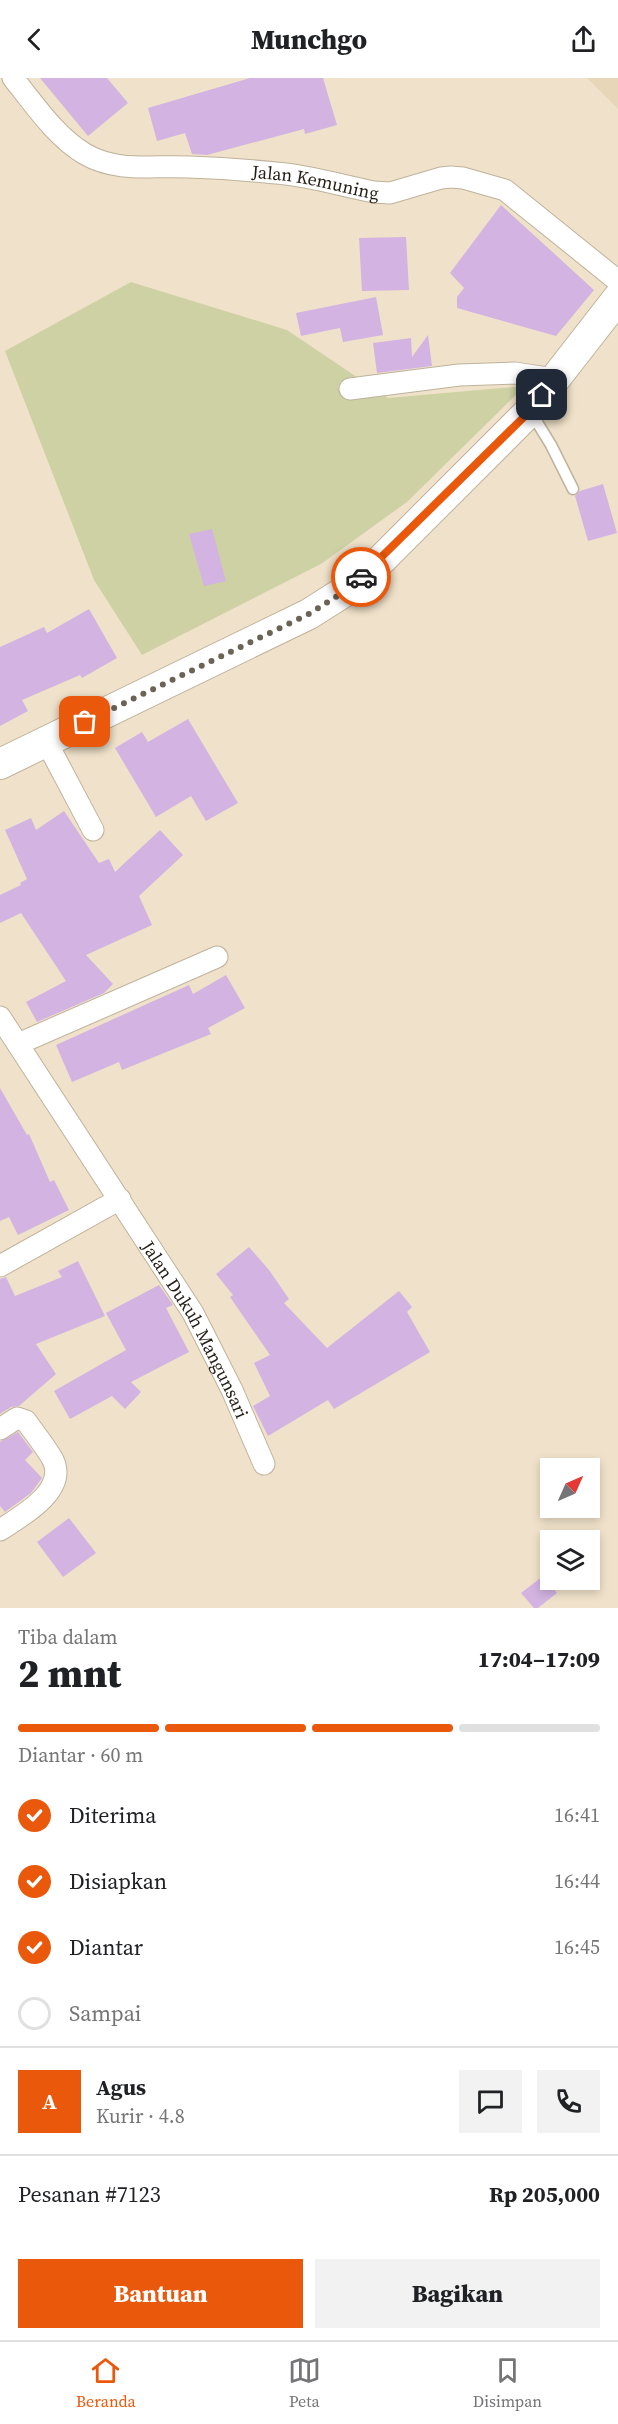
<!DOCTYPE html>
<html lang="id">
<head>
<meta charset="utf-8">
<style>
  body { margin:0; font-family:"Source Serif 4",serif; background:#f2f2f2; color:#202124; height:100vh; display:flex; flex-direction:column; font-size:22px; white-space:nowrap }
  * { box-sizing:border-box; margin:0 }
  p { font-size:20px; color:#757577 }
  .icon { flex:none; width:33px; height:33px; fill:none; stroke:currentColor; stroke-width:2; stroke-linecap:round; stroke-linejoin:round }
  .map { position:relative; height:1530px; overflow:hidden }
  .details { display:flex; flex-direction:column; background:#fff; flex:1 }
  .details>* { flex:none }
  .needle { width:39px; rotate:45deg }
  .buttons { position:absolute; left:540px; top:1380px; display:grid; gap:12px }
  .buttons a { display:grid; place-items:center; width:60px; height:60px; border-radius:0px; background:#fff; box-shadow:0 3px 9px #0003; font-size:30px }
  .pin { position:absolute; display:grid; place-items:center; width:51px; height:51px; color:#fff; margin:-26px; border-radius:12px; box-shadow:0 3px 9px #0006 }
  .courier { position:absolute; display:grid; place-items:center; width:60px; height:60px; margin:-30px; border:4px solid #ea580c; border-radius:50%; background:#fff; color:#222; box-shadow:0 2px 8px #0007 }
  .head em { font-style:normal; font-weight:800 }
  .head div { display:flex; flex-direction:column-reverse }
  .head { display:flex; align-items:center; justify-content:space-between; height:102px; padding:0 18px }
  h1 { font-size:39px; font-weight:800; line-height:45px }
  .bar { display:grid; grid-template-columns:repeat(4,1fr); gap:9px 6px; align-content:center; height:72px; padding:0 18px }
  .bar i { height:8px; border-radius:4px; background:#e0e0e0 }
  .bar .on { background:#ea580c }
  .bar p { grid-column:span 4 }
  .line { display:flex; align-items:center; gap:15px; padding:0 18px; border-top:2px solid #e0e0e0 }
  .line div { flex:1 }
  .round { display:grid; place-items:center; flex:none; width:63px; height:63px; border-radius:0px; background:#f2f2f2 }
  ol { padding:0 18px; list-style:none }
  li { display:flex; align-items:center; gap:18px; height:66px }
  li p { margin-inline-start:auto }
  li .icon { padding:6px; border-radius:50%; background:#ea580c; color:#fff; stroke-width:4 }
  li:last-child { color:#757577 }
  li i { width:33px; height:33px; border:3px solid #e0e0e0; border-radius:50% }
  .cta { display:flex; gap:12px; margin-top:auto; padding:12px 18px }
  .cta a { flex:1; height:69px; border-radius:0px; background:#ea580c; color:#fff; font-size:24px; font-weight:800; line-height:69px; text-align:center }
  .cta a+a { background:#f2f2f2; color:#202124 }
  header { display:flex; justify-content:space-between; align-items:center; height:78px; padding:0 18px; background:#fff; font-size:27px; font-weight:800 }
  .dock { display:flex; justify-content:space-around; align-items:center; height:84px; border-top:2px solid #e0e0e0; background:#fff; font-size:16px; color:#757577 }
  .dock a { display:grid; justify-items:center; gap:3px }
  .dock .on { color:#ea580c }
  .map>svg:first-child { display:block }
</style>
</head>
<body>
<header><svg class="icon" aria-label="back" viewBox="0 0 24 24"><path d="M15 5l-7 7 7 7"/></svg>Munchgo<svg class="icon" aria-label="share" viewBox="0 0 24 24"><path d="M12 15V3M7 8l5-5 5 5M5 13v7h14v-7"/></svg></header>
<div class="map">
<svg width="618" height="1530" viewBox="0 0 618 1530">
  <rect width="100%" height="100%" fill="#f0e2ca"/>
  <path fill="#e7d6b7" d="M587,0H618V31Z"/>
  <path fill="#ced1a4" d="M131,204L287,252L388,320L525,308L407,424L321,486L142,577L94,502L5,273Z"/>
  <path fill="#d2b3e1" d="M40,0H107L128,25L88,58Z
    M250,0H323L337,47L305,56L304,51L207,77L192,76L185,55L157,63L148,30Z
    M501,127L594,212L556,258L457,230V219L464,210L450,195Z
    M406,159L409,212L362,213L359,160Z
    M376,219L383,257L343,264L340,250L301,258L296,235Z
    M428,257L432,288L377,295L373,265L411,260L412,279Z
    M603,406L617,455L588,463L575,418L580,413Z
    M212,451L226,503L204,508L189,456Z
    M89,531L117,580L82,600L80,597L22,622L28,633L0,648V569L44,549L47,555Z
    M188,641L238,725L206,743L191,718L156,739L115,670L142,654L148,664Z
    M64,733L99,785L109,781L115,794L160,752L183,777L139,818L152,847L86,877L113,906L104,915L37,944L26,924L66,903L21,835L0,845V817L21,807L20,805L27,801L5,752L31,740L36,752Z
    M226,897L245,930L208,950L211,956L122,992L119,984L72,1004L56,967L189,907L193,916Z
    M0,1010L27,1057L29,1056L50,1104L54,1102L69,1132L18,1157L9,1139L0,1143Z
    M249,1169L269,1192L289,1221L284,1225L327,1270L399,1213L412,1229L407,1234L430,1274L334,1331L328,1322L268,1358L253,1328L270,1318L254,1285L270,1277L230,1219L233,1217L216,1196Z
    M78,1183L105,1238L36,1266L56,1296L19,1328L11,1329L0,1336V1201L6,1199L15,1218L62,1199L58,1193Z
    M159,1207L173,1227L166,1230L189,1274L131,1304L141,1314L125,1331L112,1318L70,1341L54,1313L126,1272L106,1235Z
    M18,1354L33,1374L25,1382L42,1400L31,1415L5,1434L0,1428V1364Z
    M69,1440L96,1475L63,1499L37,1464Z
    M543,1498L557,1515L538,1530H534L521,1515Z"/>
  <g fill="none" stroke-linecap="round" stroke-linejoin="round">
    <defs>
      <path id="service" d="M532,336L551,367L573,411"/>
      <g id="minor">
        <path id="s1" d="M13,0C34,26 56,59 85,76C118,95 153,87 189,89C218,90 247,92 276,95C308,97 342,108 374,114L390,115L441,100L451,99L463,100L505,112L618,203"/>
        <path d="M350,311L459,297L515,295L554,301"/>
        <path d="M46,663L93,752"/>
        <path id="s2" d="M0,939L193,1235L232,1312L264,1386"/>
        <path d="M18,966L217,879"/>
        <path d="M0,1188L120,1121"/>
        <path d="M0,1351L17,1340L26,1343C35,1356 46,1369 53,1382C68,1413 20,1439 0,1452"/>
      </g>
      <path id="secondary" d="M0,686L309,536L350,510L375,488L530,333L618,220"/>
    </defs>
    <use href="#service" stroke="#bfb29b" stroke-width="13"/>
    <use href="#minor" stroke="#bfb29b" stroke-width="23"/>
    <use href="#secondary" stroke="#bfb29b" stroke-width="32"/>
    <use href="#service" stroke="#fff" stroke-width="10"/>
    <use href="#minor" stroke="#fff" stroke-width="21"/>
    <use href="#secondary" stroke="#fff" stroke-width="30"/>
  </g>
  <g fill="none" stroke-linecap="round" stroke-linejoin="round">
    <path stroke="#6b6355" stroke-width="6" stroke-dasharray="0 10.8" d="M85,644L309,536L350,510L361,499"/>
    <path stroke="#ea580c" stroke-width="8" d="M361,499L530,333L542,317"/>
  </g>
  <g text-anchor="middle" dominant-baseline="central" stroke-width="6" stroke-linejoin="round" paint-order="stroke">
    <g font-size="18" fill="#241f16" stroke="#fff">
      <text stroke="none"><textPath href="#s1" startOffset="339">Jalan Kemuning</textPath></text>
      <text stroke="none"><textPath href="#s2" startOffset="369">Jalan Dukuh Mangunsari</textPath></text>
    </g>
  </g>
</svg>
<div class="buttons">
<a><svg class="needle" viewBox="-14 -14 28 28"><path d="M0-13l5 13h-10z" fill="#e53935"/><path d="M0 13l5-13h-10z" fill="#757577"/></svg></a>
<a><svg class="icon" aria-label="layers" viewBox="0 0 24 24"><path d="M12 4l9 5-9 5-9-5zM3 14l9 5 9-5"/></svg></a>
</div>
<div class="pin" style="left:85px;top:644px;background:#ea580c"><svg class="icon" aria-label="bag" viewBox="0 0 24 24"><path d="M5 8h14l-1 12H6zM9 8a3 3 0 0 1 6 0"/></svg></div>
<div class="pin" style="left:542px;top:317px;background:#1f2937"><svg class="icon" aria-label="home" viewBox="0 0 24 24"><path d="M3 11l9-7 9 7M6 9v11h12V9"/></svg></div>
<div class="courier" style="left:361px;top:499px"><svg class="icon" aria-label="car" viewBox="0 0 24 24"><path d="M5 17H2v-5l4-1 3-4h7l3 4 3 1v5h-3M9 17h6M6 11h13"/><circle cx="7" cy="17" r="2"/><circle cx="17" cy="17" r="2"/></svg></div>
</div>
<section class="details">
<div class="head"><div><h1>2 mnt</h1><p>Tiba dalam</p></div><em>17:04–17:09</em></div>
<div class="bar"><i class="on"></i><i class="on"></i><i class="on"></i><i></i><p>Diantar · 60 m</p></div>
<ol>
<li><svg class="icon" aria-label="check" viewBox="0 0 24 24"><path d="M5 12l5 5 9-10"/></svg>Diterima<p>16:41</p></li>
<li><svg class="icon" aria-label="check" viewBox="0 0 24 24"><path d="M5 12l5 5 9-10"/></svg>Disiapkan<p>16:44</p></li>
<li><svg class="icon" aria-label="check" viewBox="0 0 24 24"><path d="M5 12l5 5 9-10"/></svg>Diantar<p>16:45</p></li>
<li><i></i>Sampai</li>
</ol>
<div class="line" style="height:108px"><b class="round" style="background:#ea580c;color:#fff">A</b><div><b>Agus</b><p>Kurir · 4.8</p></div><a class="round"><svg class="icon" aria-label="chat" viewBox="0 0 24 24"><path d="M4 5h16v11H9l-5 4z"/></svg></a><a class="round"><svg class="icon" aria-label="phone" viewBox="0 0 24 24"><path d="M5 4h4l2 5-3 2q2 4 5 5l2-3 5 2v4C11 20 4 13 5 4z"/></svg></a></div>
<div class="line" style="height:78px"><div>Pesanan #7123</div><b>Rp 205,000</b></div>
<div class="cta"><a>Bantuan</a><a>Bagikan</a></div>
</section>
<nav class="dock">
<a class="on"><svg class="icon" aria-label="home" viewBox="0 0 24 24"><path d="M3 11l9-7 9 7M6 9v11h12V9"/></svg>Beranda</a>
<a><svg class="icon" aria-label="map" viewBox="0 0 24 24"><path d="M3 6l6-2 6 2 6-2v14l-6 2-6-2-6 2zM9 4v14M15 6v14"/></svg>Peta</a>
<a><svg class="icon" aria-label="saved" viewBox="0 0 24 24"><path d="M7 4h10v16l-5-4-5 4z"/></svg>Disimpan</a>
</nav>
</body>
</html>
